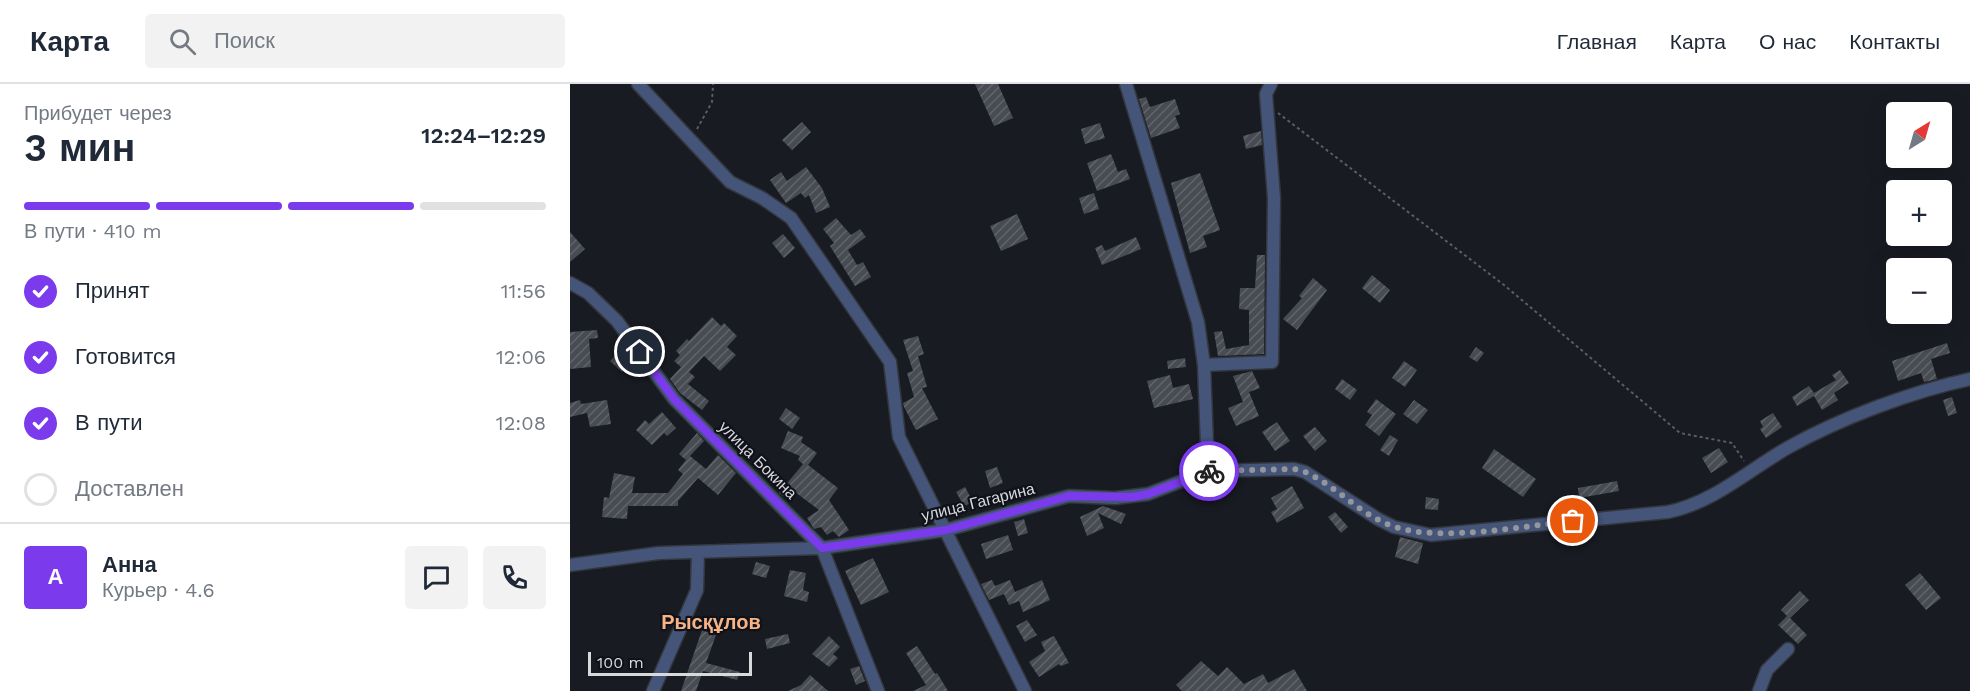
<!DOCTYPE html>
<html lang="ru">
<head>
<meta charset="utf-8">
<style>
  body { margin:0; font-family:"Work Sans",sans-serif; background:#f2f2f3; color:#1f2937; height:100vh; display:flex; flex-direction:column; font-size:22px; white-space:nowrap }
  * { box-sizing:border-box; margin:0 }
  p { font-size:20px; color:#747a83 }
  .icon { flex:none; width:33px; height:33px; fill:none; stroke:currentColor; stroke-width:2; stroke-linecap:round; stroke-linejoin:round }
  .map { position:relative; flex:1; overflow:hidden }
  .sheet { display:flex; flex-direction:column; background:#fff; width:570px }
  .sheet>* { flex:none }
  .needle { width:39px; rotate:37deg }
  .controls { position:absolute; left:1316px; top:18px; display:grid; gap:12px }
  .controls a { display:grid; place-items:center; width:66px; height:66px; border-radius:6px; background:#fff; box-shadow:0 6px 24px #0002; font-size:30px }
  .scale { position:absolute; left:18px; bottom:15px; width:164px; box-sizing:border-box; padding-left:6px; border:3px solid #d7d9dd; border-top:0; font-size:16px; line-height:21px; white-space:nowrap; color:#d7d9dd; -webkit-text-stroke:4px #0f1218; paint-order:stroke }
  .pin { position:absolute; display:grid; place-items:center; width:51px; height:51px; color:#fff; margin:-26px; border:3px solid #fff; border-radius:50%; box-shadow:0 2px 6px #0007 }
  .courier { position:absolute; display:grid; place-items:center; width:60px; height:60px; margin:-30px; border:4px solid #7c3aed; border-radius:50%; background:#fff; color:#222; box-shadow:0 2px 8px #0007 }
  .headline em { font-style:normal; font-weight:600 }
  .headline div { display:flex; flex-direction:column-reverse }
  .headline { display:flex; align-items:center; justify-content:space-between; height:102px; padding:0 24px }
  h1 { font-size:39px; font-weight:600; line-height:45px }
  .bar { display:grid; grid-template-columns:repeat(4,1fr); gap:9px 6px; align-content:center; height:72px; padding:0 24px }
  .bar i { height:8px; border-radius:4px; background:#e0e1e3 }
  .bar .selected { background:#7c3aed }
  .bar p { grid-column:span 4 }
  .line { display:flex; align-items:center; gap:15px; padding:0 24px; border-top:2px solid #e0e1e3 }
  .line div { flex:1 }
  .round { display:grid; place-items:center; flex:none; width:63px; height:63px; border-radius:6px; background:#f2f2f3 }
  ol { padding:0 24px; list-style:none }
  li { display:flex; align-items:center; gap:18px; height:66px }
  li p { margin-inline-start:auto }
  li .icon { padding:6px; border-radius:50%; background:#7c3aed; color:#fff; stroke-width:4 }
  li:last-child { color:#747a83 }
  li i { width:33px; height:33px; border:3px solid #e0e1e3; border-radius:50% }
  header { display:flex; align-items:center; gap:36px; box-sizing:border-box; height:84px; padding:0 30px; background:#fff; border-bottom:2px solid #e0e1e3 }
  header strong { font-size:28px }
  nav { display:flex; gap:33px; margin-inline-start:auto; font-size:21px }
  .search { width:420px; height:54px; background:#f2f2f3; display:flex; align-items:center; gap:15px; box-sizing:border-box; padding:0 21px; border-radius:6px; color:#747a83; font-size:22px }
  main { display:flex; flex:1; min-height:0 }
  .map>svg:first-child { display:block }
</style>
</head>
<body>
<header>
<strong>Карта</strong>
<div class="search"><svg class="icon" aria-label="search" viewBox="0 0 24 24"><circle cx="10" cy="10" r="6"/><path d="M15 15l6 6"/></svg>Поиск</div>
<nav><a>Главная</a><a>Карта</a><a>О нас</a><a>Контакты</a></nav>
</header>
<main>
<section class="sheet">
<div class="headline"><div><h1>3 мин</h1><p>Прибудет через</p></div><em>12:24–12:29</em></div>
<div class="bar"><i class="selected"></i><i class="selected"></i><i class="selected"></i><i></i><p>В пути · 410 m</p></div>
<ol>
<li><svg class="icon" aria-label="check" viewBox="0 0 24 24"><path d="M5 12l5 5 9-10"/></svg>Принят<p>11:56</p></li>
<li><svg class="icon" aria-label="check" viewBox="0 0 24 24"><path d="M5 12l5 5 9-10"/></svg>Готовится<p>12:06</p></li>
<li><svg class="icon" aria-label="check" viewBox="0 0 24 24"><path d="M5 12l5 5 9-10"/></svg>В пути<p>12:08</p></li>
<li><i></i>Доставлен</li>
</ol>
<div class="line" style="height:108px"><b class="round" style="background:#7c3aed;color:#fff">А</b><div><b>Анна</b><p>Курьер · 4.6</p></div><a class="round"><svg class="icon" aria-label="chat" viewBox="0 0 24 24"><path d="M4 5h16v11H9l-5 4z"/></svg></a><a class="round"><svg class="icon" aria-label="phone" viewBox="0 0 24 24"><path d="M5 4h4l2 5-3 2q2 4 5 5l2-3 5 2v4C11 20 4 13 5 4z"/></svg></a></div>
</section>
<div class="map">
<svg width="1400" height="607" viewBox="0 0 1400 607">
  <defs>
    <pattern id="building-hatch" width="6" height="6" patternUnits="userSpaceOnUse" patternTransform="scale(1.5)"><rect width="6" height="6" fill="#474b52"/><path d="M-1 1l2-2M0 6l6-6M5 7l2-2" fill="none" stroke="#61646a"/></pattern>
  </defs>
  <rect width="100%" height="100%" fill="#181b22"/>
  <path fill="url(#building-hatch)" d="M405,0H428L443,34L424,42Z
    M576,13L580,23L605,15L610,30L605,32L610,44L581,54L569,15Z
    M232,38L241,48L222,66L212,56Z
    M530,39L535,54L515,60L511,45Z
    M691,47L692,61L676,65L673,52Z
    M541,70L548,88L556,85L560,95L527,107L517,79Z
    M236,83L252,104L260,123L246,129L239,111L235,114L231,109L216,119L200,96L211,88L217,97Z
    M630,89L650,146L633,152L637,163L620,169L601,99Z
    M524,109L529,125L514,130L509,114Z
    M447,130L458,155L431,167L420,142Z
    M266,134L281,151L290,145L296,153L278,166L287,181L293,178L301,193L285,202L260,162L264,159L253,145Z
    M0,148L15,165L0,178Z
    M213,150L225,164L214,174L202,159Z
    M566,153L571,165L532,181L525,164L532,161L535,167Z
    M687,171H695L694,270L648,272L644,248L652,247L656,265L679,261V226L669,225L670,204H685Z
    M802,191L820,206L810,219L792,204Z
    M743,194L757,206L727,246L713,235L732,214L729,212Z
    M142,233L151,242L154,239L167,252L157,263L166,271L150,287L134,272L119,288L125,293L118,300L139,317L132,326L110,309L100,295L111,283L104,277L110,271L106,267L117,255L119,257Z
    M27,246L28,254L19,255L21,283L0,285V248Z
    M348,252L354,270L348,272L357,303L352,304L368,335L346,346L334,323L333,319L344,313L337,289L343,287L333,256Z
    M1377,259L1380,269L1361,275L1367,295L1354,298L1351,289L1328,297L1322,277Z
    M906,263L914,269L907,278L899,273Z
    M52,265L63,276L52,288L40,277Z
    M615,274L616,283L598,285L597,277Z
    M834,277L847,286L835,303L822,294Z
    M1270,286L1279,299L1264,309L1268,316L1252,326L1244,312L1227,322L1222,313L1239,302L1244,309L1266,296L1262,291Z
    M682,287L690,304L679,308L689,332L666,342L658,324L673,318L663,292Z
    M600,291L603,304L619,300L623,315L584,324L577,297Z
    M772,295L787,306L780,316L765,305Z
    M1382,313L1387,329L1378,332L1373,316Z
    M806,315L826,330L809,352L795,341L802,331L797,328Z
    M10,316L11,320L37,316L41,340L20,343L17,329L0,333V319Z
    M844,316L858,326L847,340L833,330Z
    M216,324L230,334L222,345L209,335Z
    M92,328L106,344L97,352L94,349L82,361L66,346L75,336L79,340Z
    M1203,329L1212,343L1196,354L1190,345L1193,343L1190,337Z
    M707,338L720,357L705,367L692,348Z
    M745,343L757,357L745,367L733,352Z
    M218,347L233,353L231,358L247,369L238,381L268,404L259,416L279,446L269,453L263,447L257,451L251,443L244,445L237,434L249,426L225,408L219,416L209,409L233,380L228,376L230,372L211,364Z
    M127,349L134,357L120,372L136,385L148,371L166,389L148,411L128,394L108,417V422H58L57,435L32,433L34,413L39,414L44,389L65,393L62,409H98L113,390L108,386L116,376L109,370Z
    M820,351L828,356L819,372L810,366Z
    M1149,364L1158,378L1141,389L1132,374Z
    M924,365L966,395L953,413L912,384Z
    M427,383L433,399L420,404L415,387Z
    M1047,397L1049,407L1009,414L1008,404Z
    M722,402L734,424L707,439L701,428L707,425L701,414Z
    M395,403L403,418L394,422L386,408Z
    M1002,412L1003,422L990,424L989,414Z
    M856,413L869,415L868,426L855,425Z
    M533,422L556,430L551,440L528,429L534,444L517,452L510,433Z
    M765,428L778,443L771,449L758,433Z
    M454,435L458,449L448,452L444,438Z
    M438,451L443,466L416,475L411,460Z
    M830,453L853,459L848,480L825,473Z
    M303,474L319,508L291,521L275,487Z
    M186,478L200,482L196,494L182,490Z
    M220,486L236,489L233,506L239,508L237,518L214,512Z
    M1350,489L1371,514L1356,526L1335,501Z
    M422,496L425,502L440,496L445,508L472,496L480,516L453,528L449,517L439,521L434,510L419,516L411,500Z
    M1230,507L1239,516L1220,534L1237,551L1228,560L1208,541L1217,532L1211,526Z
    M457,536L467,551L455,558L446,542Z
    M132,546L146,551L136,579L170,588L167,596L133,587L126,607H111Z
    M218,550L220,559L197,565L195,555Z
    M259,552L270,563L263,570L268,574L259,583L242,570Z
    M484,552L499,579L491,582L489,580L469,593L459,578L475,567L471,558Z
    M347,562L365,590L367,589L378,607H343L356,601L336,569Z
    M631,577L648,592L657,583L674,600L693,590L698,599L724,585L737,607H612L606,601Z
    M289,582L295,597L286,601L280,585Z
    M240,591L258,607H218L231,601Z"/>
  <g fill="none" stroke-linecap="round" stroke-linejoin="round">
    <defs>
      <path id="minor" d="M68,0L160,98L192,114L221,134L320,278L329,353L455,607
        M556,0L628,238L634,281L638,387
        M0,199L18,209L47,237L104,315L252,464L308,607
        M634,281L702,278L704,114L696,10L701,0
        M0,481L89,469L252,464L376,446L499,412L545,414L578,410L638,387L724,385L735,388L808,435L824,443L861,451L1098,428C1143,419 1180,385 1219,363C1271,334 1343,307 1400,295
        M83,607L127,506L128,468
        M1189,607L1197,586L1218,565"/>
    </defs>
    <use href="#minor" stroke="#33363c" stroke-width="15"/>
    <path stroke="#5b5d63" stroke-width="2" stroke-dasharray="3 3" stroke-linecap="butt" d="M708,29L934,201L1110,349L1162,359L1174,377
      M127,45L142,18L143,0"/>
    <use href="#minor" stroke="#445579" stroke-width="12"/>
  </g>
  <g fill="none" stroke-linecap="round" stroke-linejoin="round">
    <path stroke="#94969c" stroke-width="6" stroke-dasharray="0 10.8" d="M639,387L724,385L735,388C767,402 791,432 825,443C870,458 954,442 1003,437"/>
    <path stroke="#7c3aed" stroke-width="8" d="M70,268L104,315L252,464L376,446L499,412L562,413L578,410L639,387"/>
  </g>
  <g text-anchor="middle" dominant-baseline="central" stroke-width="4.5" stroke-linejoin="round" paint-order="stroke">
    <g font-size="16" fill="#d7d9dd" stroke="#0f1218">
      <text transform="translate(188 376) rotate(45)">улица Бокина</text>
      <text transform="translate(408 418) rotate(-14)">улица Гагарина</text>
    </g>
    <g font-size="20" font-weight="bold" fill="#f7b386" stroke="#0f1218">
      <text x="141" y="538">Рысқұлов</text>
    </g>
  </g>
</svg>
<div class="controls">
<a><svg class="needle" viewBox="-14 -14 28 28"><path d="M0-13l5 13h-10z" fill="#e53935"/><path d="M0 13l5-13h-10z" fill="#747a83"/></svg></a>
<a>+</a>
<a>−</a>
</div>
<div class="scale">100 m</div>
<div class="pin" style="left:1003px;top:437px;background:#ea580c"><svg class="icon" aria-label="bag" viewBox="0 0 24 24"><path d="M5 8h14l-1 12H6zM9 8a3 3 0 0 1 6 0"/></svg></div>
<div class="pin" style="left:70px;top:268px;background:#1f2937"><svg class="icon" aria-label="home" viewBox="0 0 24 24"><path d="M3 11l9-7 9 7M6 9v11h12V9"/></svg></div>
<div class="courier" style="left:639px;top:387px"><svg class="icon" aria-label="bike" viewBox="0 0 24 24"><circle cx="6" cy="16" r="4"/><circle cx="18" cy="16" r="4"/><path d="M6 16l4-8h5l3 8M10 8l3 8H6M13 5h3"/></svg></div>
</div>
</main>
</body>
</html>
